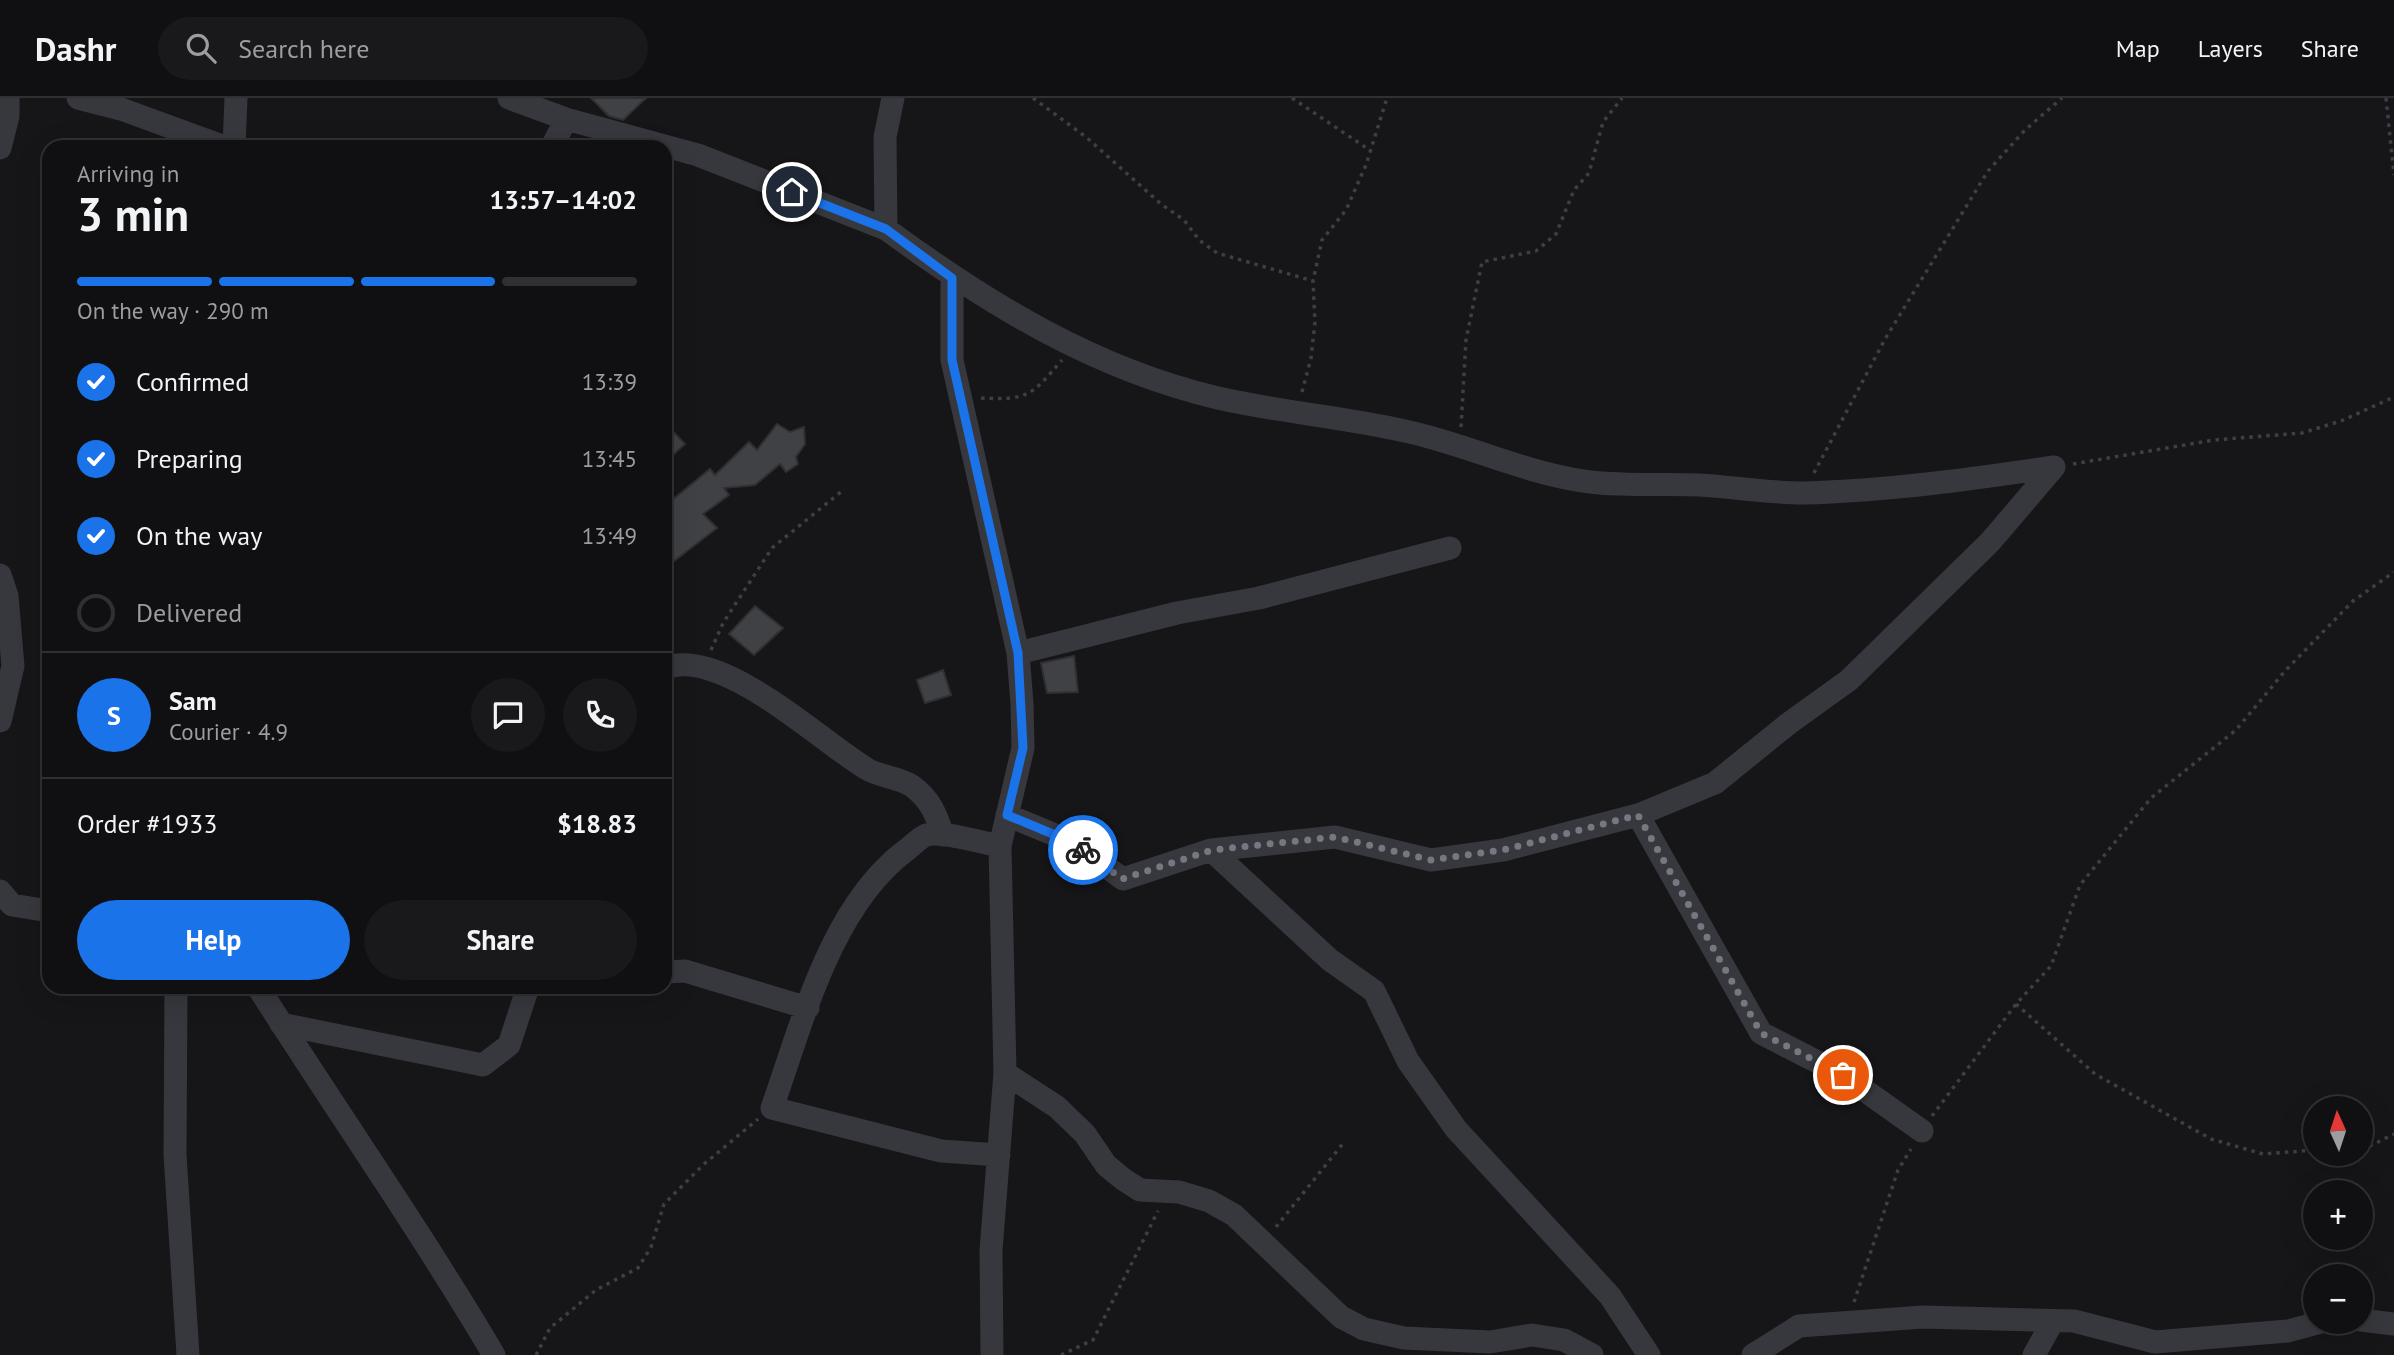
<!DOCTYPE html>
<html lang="en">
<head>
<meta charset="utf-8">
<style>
  body { margin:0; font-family:"PT Sans",sans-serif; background:#19191b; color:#f1f3f6; height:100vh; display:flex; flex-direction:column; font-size:26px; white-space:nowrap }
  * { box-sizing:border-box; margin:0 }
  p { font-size:23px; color:#9c9d9f }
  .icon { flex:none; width:38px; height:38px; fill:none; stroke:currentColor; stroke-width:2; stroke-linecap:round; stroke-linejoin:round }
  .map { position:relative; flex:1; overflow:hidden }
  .panel { position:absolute; left:42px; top:42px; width:630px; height:854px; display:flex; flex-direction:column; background:#101012; border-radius:21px; box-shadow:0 7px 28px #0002,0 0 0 2px #303032 }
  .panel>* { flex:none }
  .needle { width:46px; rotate:357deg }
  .buttons { position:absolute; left:2303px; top:998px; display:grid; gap:14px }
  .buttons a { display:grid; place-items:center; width:70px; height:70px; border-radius:50%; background:#101012; box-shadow:0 7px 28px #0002,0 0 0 2px #303032; font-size:35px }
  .pin { position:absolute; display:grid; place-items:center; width:60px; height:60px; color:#fff; margin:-30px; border:4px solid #fff; border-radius:50%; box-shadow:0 2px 7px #0007 }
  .courier { position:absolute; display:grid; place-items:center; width:70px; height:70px; margin:-35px; border:5px solid #1a73e8; border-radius:50%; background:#fff; color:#222; box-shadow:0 2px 9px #0007 }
  .summary em { font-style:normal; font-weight:700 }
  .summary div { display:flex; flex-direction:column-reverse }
  .summary { display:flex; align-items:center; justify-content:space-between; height:119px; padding:0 35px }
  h1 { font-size:46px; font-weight:700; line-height:52px }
  .bar { display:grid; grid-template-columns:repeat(4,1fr); gap:10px 7px; align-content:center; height:84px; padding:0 35px }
  .bar i { height:9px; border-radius:5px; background:#303032 }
  .bar .on { background:#1a73e8 }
  .bar p { grid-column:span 4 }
  .line { display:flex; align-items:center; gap:18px; padding:0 35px; border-top:2px solid #303032 }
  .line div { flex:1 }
  .round { display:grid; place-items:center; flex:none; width:74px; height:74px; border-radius:37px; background:#19191b }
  ol { padding:0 35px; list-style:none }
  li { display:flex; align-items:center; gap:21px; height:77px }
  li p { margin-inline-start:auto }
  li .icon { padding:7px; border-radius:50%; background:#1a73e8; color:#fff; stroke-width:4 }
  li:last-child { color:#9c9d9f }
  li i { width:38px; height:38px; border:4px solid #303032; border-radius:50% }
  .primary-button { display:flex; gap:14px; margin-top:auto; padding:14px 35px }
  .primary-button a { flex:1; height:80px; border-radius:42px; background:#1a73e8; color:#fff; font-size:28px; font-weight:700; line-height:80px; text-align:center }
  .primary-button a+a { background:#19191b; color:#f1f3f6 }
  header { display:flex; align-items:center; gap:42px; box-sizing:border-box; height:98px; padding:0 35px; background:#101012; border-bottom:2px solid #303032 }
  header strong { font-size:33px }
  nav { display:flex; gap:38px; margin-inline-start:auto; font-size:24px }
  .search { width:490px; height:63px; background:#19191b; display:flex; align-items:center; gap:18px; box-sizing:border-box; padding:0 24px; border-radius:38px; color:#9c9d9f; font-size:26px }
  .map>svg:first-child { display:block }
</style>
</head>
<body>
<header>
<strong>Dashr</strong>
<div class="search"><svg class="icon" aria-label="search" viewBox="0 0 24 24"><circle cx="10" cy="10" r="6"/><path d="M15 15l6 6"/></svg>Search here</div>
<nav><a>Map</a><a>Layers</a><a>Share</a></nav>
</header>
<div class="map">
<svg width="2394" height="1257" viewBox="0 0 2394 1257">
  <rect width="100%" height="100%" fill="#161618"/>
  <path fill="#404145" stroke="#303034" stroke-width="2" d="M591,0H646L623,22L609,18Z
    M665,325L685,346L665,364Z
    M777,326L790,334L804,329L805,346L796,359L798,366L786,374L780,366L755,387L724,390L729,397L703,416L717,430L665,470V408L710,371L715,377L749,344L757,352Z
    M755,508L783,530L754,557L729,536Z
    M1074,558L1078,594L1047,595L1041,565Z
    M943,572L951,597L925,605L917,582Z"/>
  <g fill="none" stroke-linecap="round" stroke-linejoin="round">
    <path stroke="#3d3f44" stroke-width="3.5" stroke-dasharray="3.5 5" stroke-linecap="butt" d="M1033,0L1086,39L1161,106L1184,122L1199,142L1217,155L1313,183
      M1292,0L1371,53
      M2386,0L2394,77
      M1302,294L1311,260L1315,224L1313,183L1322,142L1346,112L1366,67L1387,0
      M981,300C1029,302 1031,298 1062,262
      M1461,329L1466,242L1482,164L1536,153L1556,136L1574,92L1589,75L1603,24L1622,0
      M2073,366L2214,342L2302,335L2341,323L2394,299
      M1814,375L1885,241L1988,73L2025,32L2062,0
      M711,552L723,525L772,450L842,393
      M2016,906L2095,976L2211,1041L2263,1056L2315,1052
      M1932,1018L2016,906L2051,868L2080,787L2151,700L2236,632L2285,573L2353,503L2394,474
      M2361,1049L2370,1048L2394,1036
      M1276,1129L1345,1043
      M1854,1204L1898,1072L1911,1051
      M536,1257L550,1230L596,1192L638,1170L651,1149L664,1106L703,1067L758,1021
      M1061,1257L1093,1242L1158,1113"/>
    <path stroke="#37383d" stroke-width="23" d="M78,0L121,11L225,49
      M509,0L566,21L698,57L886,131L885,39L893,0
      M234,49L236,0
      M552,49L566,21
      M0,50L8,18V0
      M886,131C987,205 1094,271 1218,300C1279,314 1343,319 1405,333C1466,346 1522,374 1583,383C1620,389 1661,385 1699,387C1734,389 1769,395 1803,395C1887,393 1972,381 2054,369
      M952,180V262L1018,555L1022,606L1023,650L1000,748L1005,975L991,1152L992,1257
      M0,477L7,498L13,568L0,623
      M1018,555L1177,515L1259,500L1450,450
      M665,570C721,548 819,642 867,671C880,679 899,679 912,688C930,701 936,716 943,737
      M1007,717L1072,744L1123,781L1211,752L1335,739L1431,762L1503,752L1638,717L1715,685L1788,626L1849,582L1990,444L2054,369
      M1638,717L1761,935L1843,977L1922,1033
      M1211,752L1330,862L1374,893L1408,963L1456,1031L1610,1198L1649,1257
      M0,793L12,807L49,813
      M665,874L685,873L808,910
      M176,889L175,1057L188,1257
      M258,889C336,1012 420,1132 494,1257
      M281,926L483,967L509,947L528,889
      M1005,975L1057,1009L1085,1036L1106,1067L1123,1081L1140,1092L1179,1094L1209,1103L1234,1117L1341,1219L1364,1231L1404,1240L1490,1244L1532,1237L1564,1242L1592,1257
      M999,1057L941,1053L772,1010C802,926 830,810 905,753C911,749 919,740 926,737C942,732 982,745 1000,748
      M2361,1222L2394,1226
      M1753,1257L1799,1228L1923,1219L2074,1223L2155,1244L2288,1233L2325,1223
      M2034,1257L2053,1223"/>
  </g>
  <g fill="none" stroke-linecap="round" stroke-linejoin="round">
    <path stroke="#757880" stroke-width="7" stroke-dasharray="0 12.6" d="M1083,752L1122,781L1212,752L1335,739L1431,762L1503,752L1638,717L1761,935L1843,977"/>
    <path stroke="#1a73e8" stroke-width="9" d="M792,94L886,131L952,180V262L1018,555L1023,650L1007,717L1072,744L1083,752"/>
  </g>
</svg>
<div class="buttons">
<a><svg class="needle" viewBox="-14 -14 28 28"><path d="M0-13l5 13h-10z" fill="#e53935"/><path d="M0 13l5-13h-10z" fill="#9c9d9f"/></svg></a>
<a>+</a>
<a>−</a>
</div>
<div class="pin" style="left:1843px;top:977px;background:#ea580c"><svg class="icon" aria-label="bag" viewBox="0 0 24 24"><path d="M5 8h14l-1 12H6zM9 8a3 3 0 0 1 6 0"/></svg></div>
<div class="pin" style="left:792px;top:94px;background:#1f2937"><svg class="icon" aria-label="home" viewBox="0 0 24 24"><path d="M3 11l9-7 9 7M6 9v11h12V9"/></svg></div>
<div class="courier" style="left:1083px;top:752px"><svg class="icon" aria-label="bike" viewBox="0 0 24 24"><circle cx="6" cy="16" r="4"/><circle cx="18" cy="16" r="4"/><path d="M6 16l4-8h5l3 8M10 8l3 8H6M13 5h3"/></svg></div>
<section class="panel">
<div class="summary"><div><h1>3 min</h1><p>Arriving in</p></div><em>13:57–14:02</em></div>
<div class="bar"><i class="on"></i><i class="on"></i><i class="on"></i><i></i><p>On the way · 290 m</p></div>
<ol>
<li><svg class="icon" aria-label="check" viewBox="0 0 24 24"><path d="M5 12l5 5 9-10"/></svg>Confirmed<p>13:39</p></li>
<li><svg class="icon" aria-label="check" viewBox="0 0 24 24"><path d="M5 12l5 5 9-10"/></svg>Preparing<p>13:45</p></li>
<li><svg class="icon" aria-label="check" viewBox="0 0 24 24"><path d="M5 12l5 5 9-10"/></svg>On the way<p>13:49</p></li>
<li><i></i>Delivered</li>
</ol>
<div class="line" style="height:126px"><b class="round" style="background:#1a73e8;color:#fff">S</b><div><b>Sam</b><p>Courier · 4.9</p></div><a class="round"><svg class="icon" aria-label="chat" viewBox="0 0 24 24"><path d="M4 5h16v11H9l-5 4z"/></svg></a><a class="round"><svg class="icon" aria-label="phone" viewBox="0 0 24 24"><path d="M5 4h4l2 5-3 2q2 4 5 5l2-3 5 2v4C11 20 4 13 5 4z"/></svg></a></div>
<div class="line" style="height:91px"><div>Order #1933</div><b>$18.83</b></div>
<div class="primary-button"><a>Help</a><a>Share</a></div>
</section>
</div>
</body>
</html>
